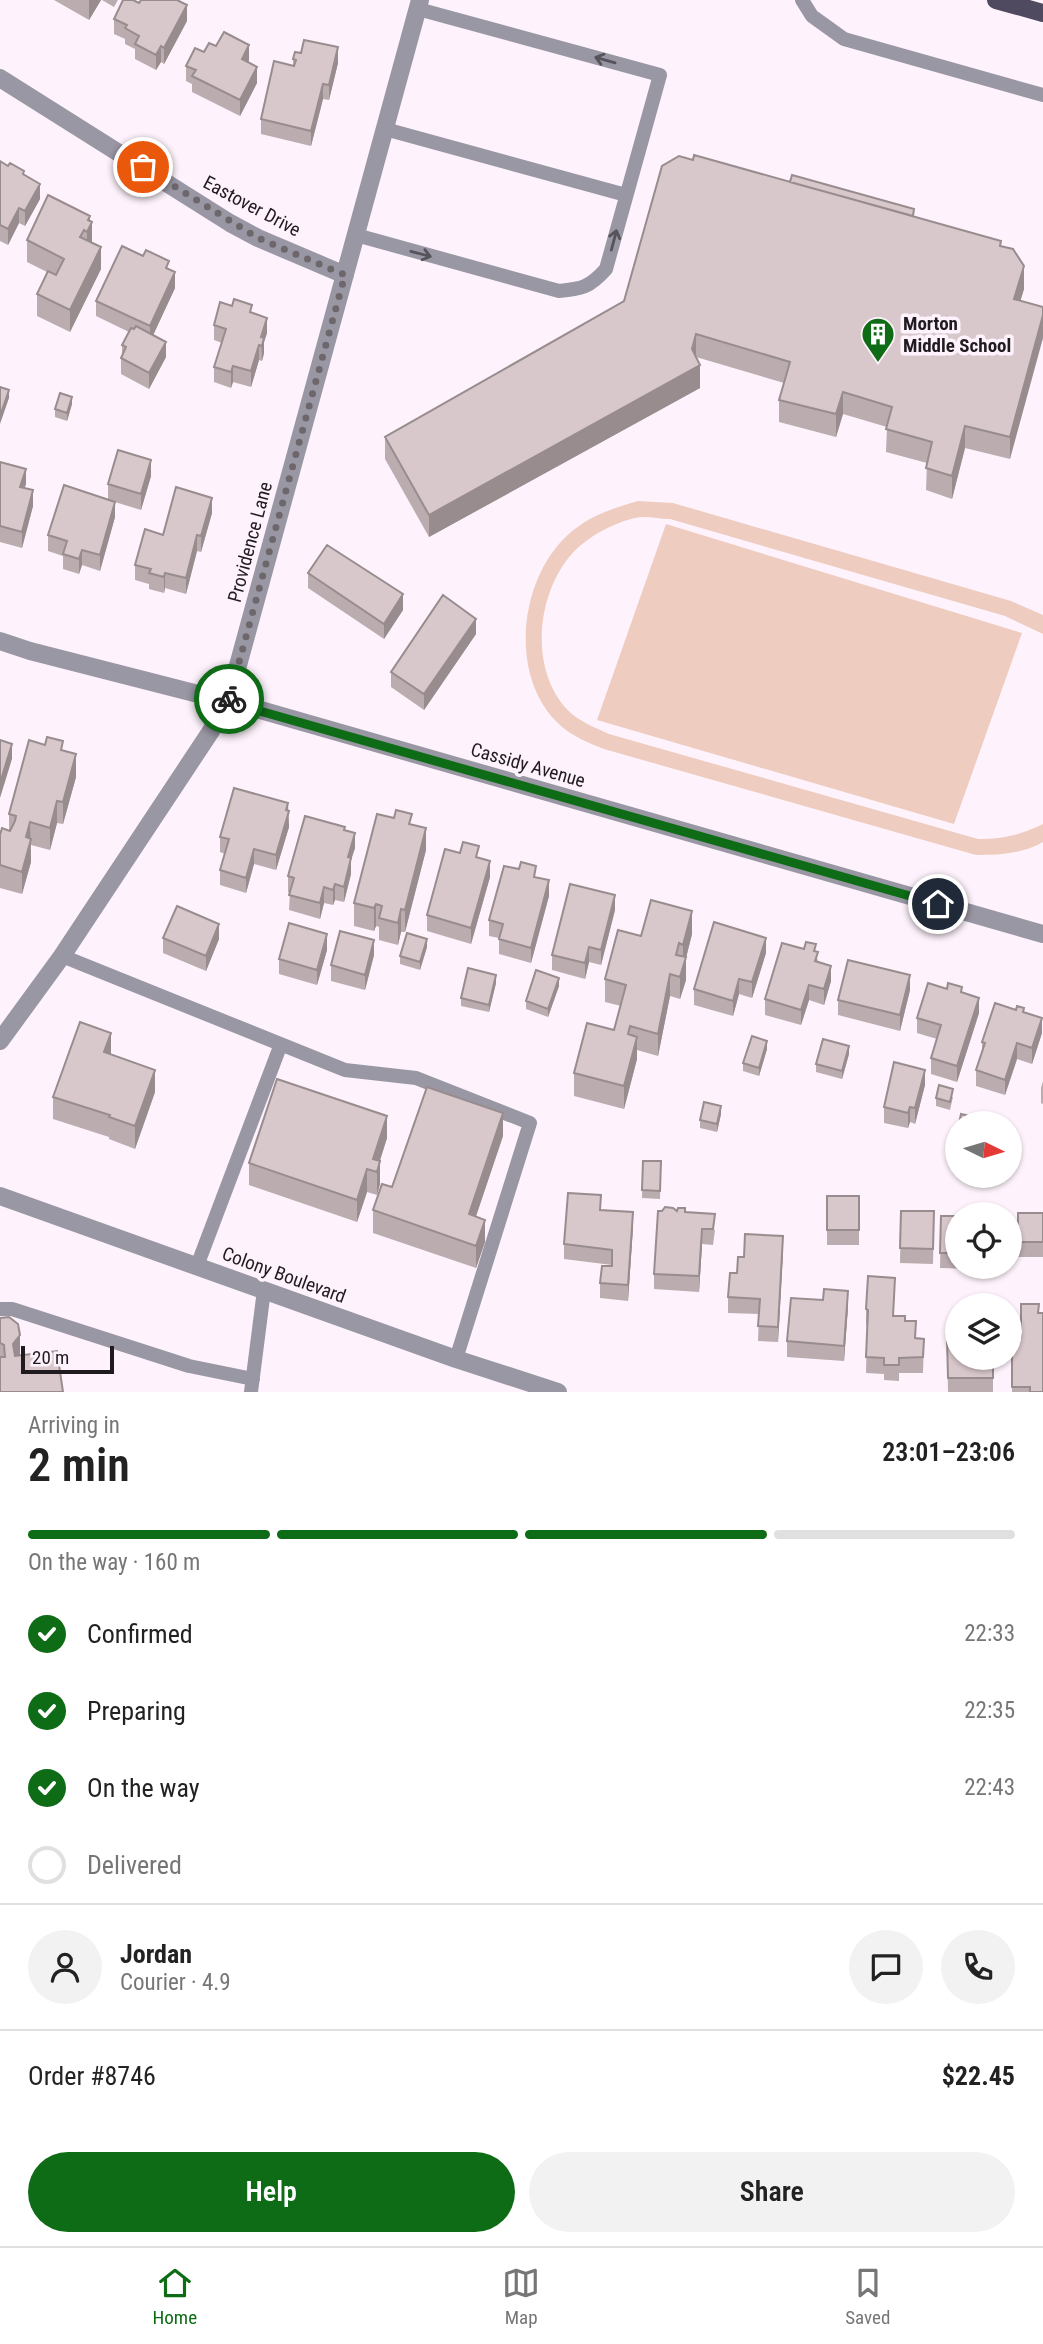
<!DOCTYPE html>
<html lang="en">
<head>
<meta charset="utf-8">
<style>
  body { margin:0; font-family:"Roboto Condensed",sans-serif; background:#f2f2f2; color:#222; height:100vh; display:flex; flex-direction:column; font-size:26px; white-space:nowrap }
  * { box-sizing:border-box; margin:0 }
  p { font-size:23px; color:#767676 }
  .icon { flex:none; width:38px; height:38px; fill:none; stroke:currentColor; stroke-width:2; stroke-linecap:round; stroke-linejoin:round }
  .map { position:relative; height:1392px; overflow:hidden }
  .details { display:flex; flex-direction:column; background:#fff; flex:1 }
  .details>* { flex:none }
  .needle { width:46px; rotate:95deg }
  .buttons { position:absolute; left:945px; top:1111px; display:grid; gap:14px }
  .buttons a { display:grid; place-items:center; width:77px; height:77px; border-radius:50%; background:#fff; box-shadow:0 2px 5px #0004; font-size:35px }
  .scale { position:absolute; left:21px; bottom:18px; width:93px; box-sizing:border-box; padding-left:7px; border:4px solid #1f1b1f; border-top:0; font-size:19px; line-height:24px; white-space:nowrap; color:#1f1b1f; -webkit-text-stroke:5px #fef3fc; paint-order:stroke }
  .pin { position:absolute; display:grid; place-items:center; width:60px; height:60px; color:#fff; margin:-30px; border:4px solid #fff; border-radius:50%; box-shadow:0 2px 7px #0007 }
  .courier { position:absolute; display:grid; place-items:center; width:70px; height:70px; margin:-35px; border:5px solid #0e6b16; border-radius:50%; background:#fff; color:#222; box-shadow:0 2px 9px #0007 }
  .summary em { font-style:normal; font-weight:600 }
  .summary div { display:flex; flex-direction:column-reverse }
  .summary { display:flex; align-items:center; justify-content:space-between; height:119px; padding:0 28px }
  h1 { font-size:46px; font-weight:600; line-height:52px }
  .bar { display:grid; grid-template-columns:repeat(4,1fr); gap:10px 7px; align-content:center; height:84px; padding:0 28px }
  .bar i { height:9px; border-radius:5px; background:#e0e0e0 }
  .bar .active { background:#0e6b16 }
  .bar p { grid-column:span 4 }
  .line { display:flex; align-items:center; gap:18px; padding:0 28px; border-top:2px solid #e0e0e0 }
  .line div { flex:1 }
  .round { display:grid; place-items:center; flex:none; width:74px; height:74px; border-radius:37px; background:#f2f2f2 }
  ol { padding:0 28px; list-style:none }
  li { display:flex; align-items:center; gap:21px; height:77px }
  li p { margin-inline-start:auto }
  li .icon { padding:7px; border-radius:50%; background:#0e6b16; color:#fff; stroke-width:4 }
  li:last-child { color:#767676 }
  li i { width:38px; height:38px; border:4px solid #e0e0e0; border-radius:50% }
  .action { display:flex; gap:14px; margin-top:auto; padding:14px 28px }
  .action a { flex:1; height:80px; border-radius:42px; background:#0e6b16; color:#fff; font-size:28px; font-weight:600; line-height:80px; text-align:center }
  .action a+a { background:#f2f2f2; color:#222 }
  .dock { display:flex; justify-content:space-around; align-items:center; height:98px; border-top:2px solid #e0e0e0; background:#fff; font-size:19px; color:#767676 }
  .dock a { display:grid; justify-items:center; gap:4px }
  .dock .active { color:#0e6b16 }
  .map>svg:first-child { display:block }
</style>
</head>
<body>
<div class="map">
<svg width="1043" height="1392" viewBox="0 0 1043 1392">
  <rect width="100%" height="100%" fill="#fef3fc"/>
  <path fill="#eeccc0" d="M638,501L673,503L1011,601L1043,615V634L1005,616L670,519C661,519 652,517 643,517C626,518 603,529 589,539C537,573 523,671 572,714C583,723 596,728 609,734L978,839C1002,839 1021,835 1043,824V842C1022,854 999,855 976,855L604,749C589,743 574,737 561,726C505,677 519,567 579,526C597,513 618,507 638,501Z
    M666,524L1022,633L954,824L597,720Z"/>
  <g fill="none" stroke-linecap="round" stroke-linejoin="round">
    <path stroke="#9a97a5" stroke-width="14" d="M802,0L812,16L844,39L1043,95
      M385,129L626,195
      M356,235L559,291C582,289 590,287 606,269L660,75L418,9
      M62,956L345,1070L416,1078L530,1123L456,1359
      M197,1266L281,1044
      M0,1309H12L189,1366L253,1379
      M251,1392L264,1290"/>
    <path stroke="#9a97a5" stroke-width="18" d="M0,78L230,223L258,238L345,275
      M0,641L30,651L257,709L1043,934
      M0,1041L62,956L211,731L228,702L420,0
      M0,1196L456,1359L558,1392"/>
    <path stroke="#504a61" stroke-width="18" d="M996,0L1043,13"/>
  </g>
  <path fill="#bbacaf" d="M54,0H101L89,20Z
    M102,0H118L114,7Z
    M179,0L187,21L164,64L161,62L156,70L135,59V49L125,44V39L114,34V19L139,3Z
    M204,52L249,60L248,63L257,83L240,116L192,92V84L186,81V66Z
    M293,59L338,63L329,100L323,99L311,146L261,134V119L293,66Z
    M0,161L24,175L40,199L25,226L19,223L8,245L0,241Z
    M914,216L1001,246L1024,289L1020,301L1010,459L965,448L952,499L926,490L927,463L886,452L887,427L843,414L836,437L779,422V400L784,383L696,357L700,388L429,537L385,459V437Z
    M90,221L92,242L101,269L70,332L37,316V294L47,272L27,262V240Z
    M169,269L175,288L153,335L166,357L149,389L121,374V358L122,355V345L129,332L96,316V301Z
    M252,313L267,333L264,342V353L262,361L259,360L251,387L233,382L231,388L214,382V367L222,343L214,340V325Z
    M72,404L67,421L55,417V409Z
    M0,462L26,484L24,488L33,506L22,548L0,542Z
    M151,476L141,510L115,502V517L100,571L82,565L79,574L63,569V556L48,551V535L108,499V484Z
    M212,513L201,552L197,551L186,594L165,588L164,593L149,589V584L135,580V565L163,535Z
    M308,573L403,610L384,639L308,588Z
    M476,634L424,710L391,687V672Z
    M63,751L76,777L63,824L57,823L50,850L31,845V862L22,894L0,888V835L9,830V814Z
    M288,811L289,827L276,870L254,864L246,893L220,885V870L225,854L220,852V837Z
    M412,824L426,850L405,932H401L398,945L379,940V927L376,926L374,931L354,926V903Z
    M345,830L355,848L351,860V874L344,902L335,900L333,905L324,903L320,919L289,910L290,892H288V876Z
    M479,858L490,877L471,944L427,931V915Z
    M536,877L549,896L531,963L499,954V938L489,936V920Z
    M615,910L601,965L589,962L585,979L552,970V955Z
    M692,934L686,958V980L680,999L670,996L658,1056L637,1050V1059L624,1109L574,1096V1073L614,1030L621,1006L605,1002V979L641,936Z
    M163,938L219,939L206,971L163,953Z
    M427,947L420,970L400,964V956Z
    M327,950L317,985L279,974V959Z
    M816,952L818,962L831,981L824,1005L809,1000L801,1025L765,1015V999Z
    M766,953L752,998L739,994L733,1016L694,1005V989Z
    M374,955L365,990L331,981V965Z
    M496,983L489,1012L461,1006V998Z
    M559,986L548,1017L526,1009V1001Z
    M947,989L962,993L979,1013L957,1082L931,1074V1058L937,1039L917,1033V1018Z
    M910,990L900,1031L838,1015V1000Z
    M1024,1012L1042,1033L1032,1064L1017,1059L1005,1095L976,1086V1070L982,1052V1042Z
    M767,1049L759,1076L743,1071V1063Z
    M111,1054L155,1092L135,1149L109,1139V1137L53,1119V1097Z
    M849,1054L842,1079L816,1072V1064Z
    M1043,1081V1104L1041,1103V1088Z
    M925,1085L915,1124L910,1122L908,1128L884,1123V1107Z
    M953,1097L950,1110L936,1106V1098Z
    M721,1114L717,1132L700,1128V1120Z
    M503,1136L476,1216L485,1242L476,1268L373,1233V1210L392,1187Z
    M387,1138L380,1161V1184L377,1195L367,1192L357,1222L249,1185V1163Z
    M643,1161H661L660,1199L642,1198Z
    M827,1196H859V1245H827Z
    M601,1210L633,1227L628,1301L600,1298V1283L612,1265L564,1259V1244Z
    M677,1211L685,1212L715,1230L713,1245L702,1244L699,1292L654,1289V1274Z
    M901,1211H934L933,1264L900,1263Z
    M1018,1213H1043V1257H1018Z
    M941,1216H957V1267H973V1269L940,1268Z
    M783,1251L778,1342L758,1341L759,1314L728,1313V1297L744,1257Z
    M895,1293L893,1316L905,1321L916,1338L924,1339L923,1373H899V1381L884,1380V1374L866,1373L867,1325H866V1309Z
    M848,1307L844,1361L787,1357V1341Z
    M1039,1313L1043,1392H1012V1338H1021Z
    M0,1318L20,1356L0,1392Z
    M947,1339L993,1358V1392H948Z"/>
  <path fill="#988c8e" d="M89,0H101L89,20Z
    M187,5V21L164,64V48Z
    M249,45V60L242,75V59Z
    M161,46V62L156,70V55Z
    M338,47V63L329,100V85Z
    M257,67V83L240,116V100Z
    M323,84V99L311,146V131Z
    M40,184V199L25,226V211Z
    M19,208V223L8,245V229Z
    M90,216V226L92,222V244L87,254V232L88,220Z
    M101,247V269L70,332V310Z
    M1024,266V289L1014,322V299Z
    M175,272V288L150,342V326Z
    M1043,315V338L1010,459V437Z
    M267,318V333L264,342V353L262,361L261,337Z
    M696,334V357L700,365V388L429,537V515L692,349Z
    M166,342V357L149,389V373Z
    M259,345V360L251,387V371Z
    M233,366V382L231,388V372Z
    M9,390V398L0,424V416Z
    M843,392V414L836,437V414Z
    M72,397V404L67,421V413Z
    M965,426V448L952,499V476Z
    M151,460V476L141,510V494Z
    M26,469V484L20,502V487Z
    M33,490V506L22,548V532Z
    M212,498V513L201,552V536Z
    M115,502V517L100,571V555Z
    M197,535V551L186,594V578Z
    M82,550V565L79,574V559Z
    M165,573V588L164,593V577Z
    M403,594V610L384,639V624Z
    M476,619V634L424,710V694Z
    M12,744V759L0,798V783Z
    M76,754V777L63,824V802Z
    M57,801V823L50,850V828Z
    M288,803L289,827L276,870V855Z
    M30,822L31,862L22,894V872L26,837Z
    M426,828V850L405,932V910Z
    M355,833V848L351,860V874L344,902V887L348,857Z
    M254,849V864L246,893V878Z
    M490,861V877L471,944V928Z
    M549,880V896L531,963V948Z
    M335,884V900L333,905V890Z
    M324,887V903L320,919V903Z
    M615,895V910L601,965V950Z
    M376,904V926L374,931V908Z
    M401,909V932L398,945V923Z
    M692,911V934L686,958V980L680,999V977L683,966V945Z
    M219,924V939L206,971V956Z
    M327,934V950L317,985V970Z
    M766,938V953L752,998V982Z
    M427,939V947L420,970V962Z
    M374,940V955L365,990V975Z
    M589,947V962L585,979V963Z
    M831,966V981L824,1005V989Z
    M670,974V996L658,1056V1034Z
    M496,975V983L489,1012V1005Z
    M910,975V990L900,1031V1015Z
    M559,978V986L548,1017V1009Z
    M739,979V994L733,1016V1001Z
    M809,985V1000L801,1025V1010Z
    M979,998V1013L957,1082V1066Z
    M1042,1018V1033L1032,1064V1048Z
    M111,1033V1055L104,1052Z
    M637,1037V1059L624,1109V1086Z
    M767,1041V1049L759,1076V1068Z
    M1017,1043V1059L1005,1095V1080Z
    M849,1046V1054L842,1079V1071Z
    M155,1070V1092L135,1149V1126Z
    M925,1070V1085L915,1124V1108Z
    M721,1106V1114L717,1132V1124Z
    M910,1107V1122L908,1128V1113Z
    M503,1113V1136L469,1237V1214Z
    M387,1116V1138L376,1172L373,1159Z
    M380,1161V1184L377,1195V1172Z
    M367,1169V1192L357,1222V1200Z
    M633,1212V1227L628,1301V1285Z
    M485,1220V1242L476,1268V1246Z
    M702,1229V1244L699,1292V1276Z
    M783,1236V1251L778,1342V1327Z
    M848,1291V1307L844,1361V1346Z
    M20,1335V1364L13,1373V1344Z"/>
  <path fill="#d9c8cb" stroke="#988c8e" stroke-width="2" d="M123,0H133L139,3L141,0H177L187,5L164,48L161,46L156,55L135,44L139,36L125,28L127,25L114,19Z
    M224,32L249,45L242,59L257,67L240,100L192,76L196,70L186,66L195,48L204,52L209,43L216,46Z
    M304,40L338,47L329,85L323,84L311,131L261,119L274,61L294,66L296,60L293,59L295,52L301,53Z
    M694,155L1001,241L1000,246L1013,249L1024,266L1014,299L1043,307V315L1010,437L965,426L952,476L926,468L932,442L886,429L892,407L843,392L836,414L779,400L790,362L696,334L692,349L700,365L429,515L385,437L624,301L662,166L679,156L693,160Z
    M0,161L8,166L10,163L24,171L23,174L40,184L25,211L19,208L8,229L0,225Z
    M792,175L914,209L913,216L790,182Z
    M48,195L90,216L88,220L92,222L87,232L84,230L80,237L101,247L70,310L37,294L48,271L56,275L64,259L27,240Z
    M122,246L143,256L146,250L169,261L166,268L175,272L150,326L96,301Z
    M234,299L252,305L250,312L267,318L261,337L264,338L262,346L259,345L251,371L233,366L231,372L214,367L226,329L214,325L220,302L232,306Z
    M136,326L166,342L149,373L121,358L126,347L122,345L131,328L134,329Z
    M0,387L9,390L0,416Z
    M60,393L72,397L67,413L55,409Z
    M118,450L151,460L141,494L108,484Z
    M0,462L26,469L20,487L33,490L22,532L0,526Z
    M64,485L115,502L100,555L82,550L79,559L63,554L67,541L48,535Z
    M176,487L212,498L201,536L197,535L186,578L165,573L164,577L149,573L151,569L135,565L145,529L163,535Z
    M327,545L403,594L384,624L308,573Z
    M443,595L476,619L424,694L391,672Z
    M47,737L63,741L61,750L76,754L63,802L57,801L50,828L30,822L26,837L31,839L22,872L0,865V835L2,828L10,831L15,821L16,816L9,814L29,740L45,745Z
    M0,740L12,744L0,783Z
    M234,788L288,803L286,810L289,811L276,855L254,849L246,878L220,870L229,839L220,837Z
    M396,810L412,814L409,824L426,828L405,910L401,909L398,923L379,918L382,906L376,904L374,908L354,903L377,814L394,818Z
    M305,816L345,827L344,830L355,833L348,857L351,858L344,887L335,884L333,890L324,887L320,903L289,895L294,878L288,876Z
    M463,842L479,846L476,857L490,861L471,928L427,915L445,849L460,853Z
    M521,862L536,866L534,877L549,880L531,948L499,939L503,924L489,920L504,866L519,869Z
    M570,884L615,895L601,950L589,947L585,963L552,955Z
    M651,900L692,911L683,945L679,943L676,955L686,957L680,977L670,974L658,1034L630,1026L628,1034L637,1037L624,1086L574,1073L587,1023L614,1030L626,985L605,979L618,930L641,936Z
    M177,906L219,924L206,956L163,938Z
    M714,922L766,938L752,982L739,979L733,1001L694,989Z
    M289,923L327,934L317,970L279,959Z
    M340,931L374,940L365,975L331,965Z
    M407,933L427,939L420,962L400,956Z
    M806,942L816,944L814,951L818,952L815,961L831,966L824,989L809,985L801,1010L765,999L782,943L804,949Z
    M848,960L910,975L900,1015L838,1000Z
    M468,968L496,975L489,1005L461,998Z
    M536,970L559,978L548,1009L526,1001Z
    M928,983L947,989L948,983L962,987L961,992L979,998L957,1066L931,1058L941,1025L917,1018Z
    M995,1003L1016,1010L1017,1006L1024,1008L1023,1012L1042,1018L1032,1048L1017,1043L1005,1080L976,1070L985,1043L982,1042Z
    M80,1022L111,1033L104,1052L155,1070L135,1126L109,1117L110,1115L53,1097Z
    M752,1036L767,1041L759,1068L743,1063Z
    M823,1039L849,1046L842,1071L816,1064Z
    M894,1062L925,1070L915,1108L910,1107L908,1113L884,1107Z
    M277,1079L387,1116L373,1159L380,1161L377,1172L367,1169L357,1200L249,1163Z
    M939,1085L953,1089L950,1102L936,1098Z
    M427,1087L503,1113L469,1214L485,1220L476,1246L373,1210L382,1184L392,1187Z
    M704,1102L721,1106L717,1124L700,1120Z
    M961,1114L974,1117L973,1124H959Z
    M643,1161H661L660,1191L642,1190Z
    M568,1193L601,1195L600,1210L633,1212L628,1285L600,1283L602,1266H612V1250L564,1244Z
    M827,1196H859V1230H827Z
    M665,1207L673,1208L677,1211L678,1208H685V1212L715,1214L713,1229H702L699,1276L654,1274L658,1211H662Z
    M901,1211H934L933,1249L900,1248Z
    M1018,1213H1043V1242H1018Z
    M941,1216H957V1253H940Z
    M745,1234L783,1236L778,1327L758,1326L760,1299L728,1297L730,1273H737L738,1257H744Z
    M868,1276L895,1278L893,1316H905V1321H916L915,1338L924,1339L923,1357L899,1358V1365H884V1358L866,1357L868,1310L866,1309Z
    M824,1289L848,1291L844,1346L787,1341L791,1298L823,1300Z
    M1021,1304H1039L1038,1313H1043V1392H1030V1387H1012V1338H1021Z
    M9,1317L18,1324L20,1335L13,1344L15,1356L57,1351L63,1392H0V1357H5L4,1345L0,1343V1318Z
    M957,1338V1358H993V1378H948L947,1339Z"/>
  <defs><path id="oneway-shaft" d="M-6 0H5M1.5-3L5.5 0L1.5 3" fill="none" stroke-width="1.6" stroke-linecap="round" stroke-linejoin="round" transform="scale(1.75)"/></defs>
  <g stroke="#56535b">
    <use href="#oneway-shaft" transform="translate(605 60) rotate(-164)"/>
    <use href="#oneway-shaft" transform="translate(614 240) rotate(-75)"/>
    <use href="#oneway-shaft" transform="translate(421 254) rotate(15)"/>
  </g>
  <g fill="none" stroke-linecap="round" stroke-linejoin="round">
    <path stroke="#6d676c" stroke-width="7" stroke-dasharray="0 12.6" d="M143,167L258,238L345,275L229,699"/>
    <path stroke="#0e6b16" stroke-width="9" d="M229,699L228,702L938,904"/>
  </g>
  <defs>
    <symbol id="building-pin" viewBox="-11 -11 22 30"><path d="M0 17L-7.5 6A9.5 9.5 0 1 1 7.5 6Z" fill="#0e6b16" stroke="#fef3fc"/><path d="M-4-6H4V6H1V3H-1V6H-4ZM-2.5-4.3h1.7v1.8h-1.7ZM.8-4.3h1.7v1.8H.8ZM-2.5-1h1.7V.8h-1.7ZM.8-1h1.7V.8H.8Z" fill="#fff"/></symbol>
  </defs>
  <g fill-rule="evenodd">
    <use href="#building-pin" x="859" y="315" width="38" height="52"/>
  </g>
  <g text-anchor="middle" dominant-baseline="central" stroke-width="7" stroke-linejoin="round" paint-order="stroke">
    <g font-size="19" fill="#1f1b1f" stroke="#fef3fc">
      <text transform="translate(252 206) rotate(28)">Eastover Drive</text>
      <text transform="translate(250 542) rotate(-75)">Providence Lane</text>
      <text transform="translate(528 765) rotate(16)">Cassidy Avenue</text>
      <text transform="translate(284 1275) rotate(20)">Colony Boulevard</text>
    </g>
    <g font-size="19" font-weight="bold" fill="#1f1b1f" stroke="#fef3fc" text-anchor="start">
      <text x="903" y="323">Morton<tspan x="903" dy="22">Middle School</tspan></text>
    </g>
  </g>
</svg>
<div class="buttons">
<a><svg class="needle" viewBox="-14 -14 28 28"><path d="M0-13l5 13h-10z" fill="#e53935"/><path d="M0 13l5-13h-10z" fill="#767676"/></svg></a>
<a><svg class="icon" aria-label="locate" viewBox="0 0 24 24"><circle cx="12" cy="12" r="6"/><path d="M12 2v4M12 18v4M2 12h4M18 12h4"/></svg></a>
<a><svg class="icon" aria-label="layers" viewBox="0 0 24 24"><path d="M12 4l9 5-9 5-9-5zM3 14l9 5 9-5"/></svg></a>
</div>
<div class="scale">20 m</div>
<div class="pin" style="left:143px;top:167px;background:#ea580c"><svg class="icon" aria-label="bag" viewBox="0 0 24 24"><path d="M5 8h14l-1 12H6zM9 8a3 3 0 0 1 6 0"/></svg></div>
<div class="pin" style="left:938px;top:904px;background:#1f2937"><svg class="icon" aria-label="home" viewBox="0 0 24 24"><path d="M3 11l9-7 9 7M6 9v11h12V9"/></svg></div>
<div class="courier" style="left:229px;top:699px"><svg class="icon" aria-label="bike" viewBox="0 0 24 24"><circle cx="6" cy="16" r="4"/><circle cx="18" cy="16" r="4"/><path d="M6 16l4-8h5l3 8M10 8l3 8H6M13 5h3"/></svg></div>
</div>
<section class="details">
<div class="summary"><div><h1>2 min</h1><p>Arriving in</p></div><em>23:01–23:06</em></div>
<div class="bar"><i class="active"></i><i class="active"></i><i class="active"></i><i></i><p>On the way · 160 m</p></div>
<ol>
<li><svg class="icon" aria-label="check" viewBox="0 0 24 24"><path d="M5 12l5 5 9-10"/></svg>Confirmed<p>22:33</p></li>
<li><svg class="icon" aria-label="check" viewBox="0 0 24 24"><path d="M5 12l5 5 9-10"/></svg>Preparing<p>22:35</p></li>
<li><svg class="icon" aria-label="check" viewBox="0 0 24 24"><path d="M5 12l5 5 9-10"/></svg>On the way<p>22:43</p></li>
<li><i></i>Delivered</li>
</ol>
<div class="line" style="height:126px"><a class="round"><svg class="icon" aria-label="person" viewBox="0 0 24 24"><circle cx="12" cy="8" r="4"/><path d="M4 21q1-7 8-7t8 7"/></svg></a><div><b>Jordan</b><p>Courier · 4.9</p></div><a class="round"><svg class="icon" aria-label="chat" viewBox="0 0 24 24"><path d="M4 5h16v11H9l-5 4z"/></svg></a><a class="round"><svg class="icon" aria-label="phone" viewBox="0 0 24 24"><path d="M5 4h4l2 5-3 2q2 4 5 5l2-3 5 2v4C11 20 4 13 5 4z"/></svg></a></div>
<div class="line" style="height:91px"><div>Order #8746</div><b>$22.45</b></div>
<div class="action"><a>Help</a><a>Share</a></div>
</section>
<nav class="dock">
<a class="active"><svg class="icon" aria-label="home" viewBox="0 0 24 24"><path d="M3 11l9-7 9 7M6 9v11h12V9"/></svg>Home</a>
<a><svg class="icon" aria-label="map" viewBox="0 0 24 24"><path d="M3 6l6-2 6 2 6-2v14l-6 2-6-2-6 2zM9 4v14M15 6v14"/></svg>Map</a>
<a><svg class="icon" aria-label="saved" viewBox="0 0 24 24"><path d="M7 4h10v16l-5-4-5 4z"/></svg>Saved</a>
</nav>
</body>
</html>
